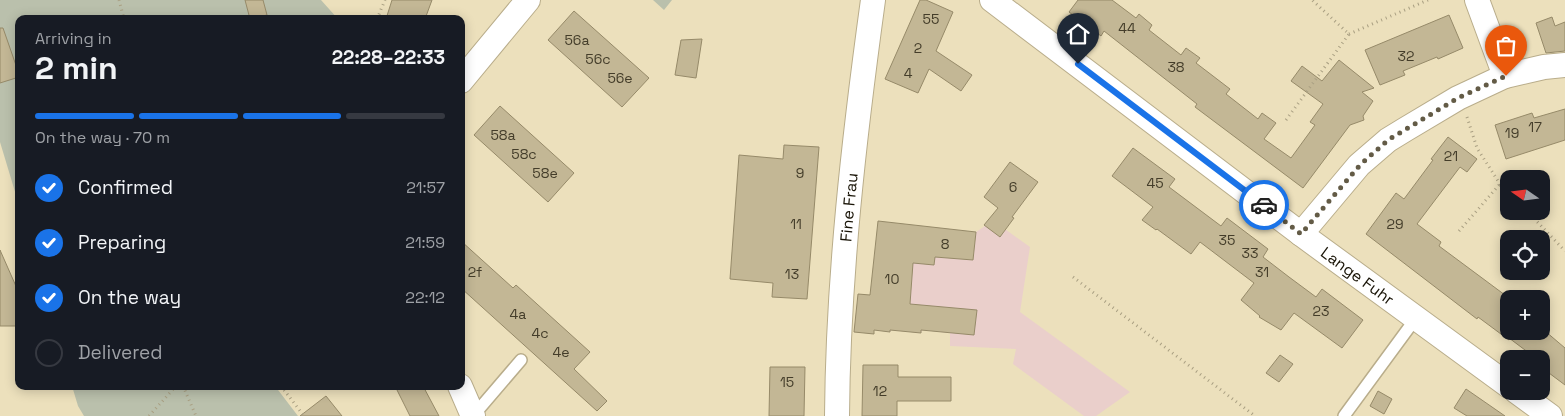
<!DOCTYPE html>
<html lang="en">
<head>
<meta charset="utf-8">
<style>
  body { margin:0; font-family:"Space Grotesk",sans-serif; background:#20242c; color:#f1f3f6; height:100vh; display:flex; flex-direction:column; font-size:19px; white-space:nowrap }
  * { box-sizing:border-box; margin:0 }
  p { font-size:16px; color:#9ea1a6 }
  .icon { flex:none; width:28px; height:28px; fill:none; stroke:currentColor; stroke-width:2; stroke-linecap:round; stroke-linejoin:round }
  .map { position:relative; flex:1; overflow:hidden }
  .drawer { position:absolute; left:15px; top:15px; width:450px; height:375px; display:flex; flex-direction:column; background:#171b24; border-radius:10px; box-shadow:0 2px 12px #0003 }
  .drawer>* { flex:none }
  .needle { width:32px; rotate:284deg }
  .fabs { position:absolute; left:1500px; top:170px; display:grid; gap:10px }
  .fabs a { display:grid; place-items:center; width:50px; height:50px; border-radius:10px; background:#171b24; box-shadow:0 2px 12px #0003; font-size:25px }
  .pin { position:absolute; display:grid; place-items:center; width:42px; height:42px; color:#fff; margin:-51px -21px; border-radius:50% 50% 50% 0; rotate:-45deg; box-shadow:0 0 5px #0007 }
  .pin .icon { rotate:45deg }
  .courier { position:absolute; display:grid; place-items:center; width:50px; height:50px; margin:-25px; border:4px solid #1a73e8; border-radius:50%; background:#fff; color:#222; box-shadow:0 1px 6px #0007 }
  .overview em { font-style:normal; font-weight:700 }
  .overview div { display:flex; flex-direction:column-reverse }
  .overview { display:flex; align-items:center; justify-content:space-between; height:85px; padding:0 20px }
  h1 { font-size:32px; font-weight:700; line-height:38px }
  .bar { display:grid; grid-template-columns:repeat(4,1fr); gap:8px 5px; align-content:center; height:60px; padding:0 20px }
  .bar i { height:6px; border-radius:4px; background:#363941 }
  .bar .current { background:#1a73e8 }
  .bar p { grid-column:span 4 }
  ol { padding:0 20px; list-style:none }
  li { display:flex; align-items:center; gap:15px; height:55px }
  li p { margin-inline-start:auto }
  li .icon { padding:5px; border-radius:50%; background:#1a73e8; color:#fff; stroke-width:4 }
  li:last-child { color:#9ea1a6 }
  li i { width:28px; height:28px; border:2px solid #363941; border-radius:50% }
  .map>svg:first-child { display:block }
</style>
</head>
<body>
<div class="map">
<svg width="1565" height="416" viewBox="0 0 1565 416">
  <rect width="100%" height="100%" fill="#ece0bc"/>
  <path fill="#eacfcb" d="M991,219L1030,247L1020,312L1130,392L1096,416H1084L1013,364L1016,349L950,346V333L922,330L921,333L891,330L890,332L874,330L854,332L858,294L910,304L913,263L935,257L973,260L976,232L985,226Z"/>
  <path fill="#bac0ac" d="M0,0H321L338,19H19V205L0,142Z
    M653,0H672L664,10Z
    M72,386H275L298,416H84L78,406Z"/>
  <path fill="#c3b795" stroke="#968a69" d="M245,0H263L267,15L250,19Z
    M392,0H432L425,19H386Z
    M920,0H926L953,12L936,51L972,75L961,91L929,69L918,93L885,79Z
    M1078,0H1112L1136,18L1139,14L1152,25L1149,30L1181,55L1186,48L1200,58L1196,63L1230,89L1226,94L1258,119L1262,113L1276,123L1264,139L1291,158L1315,125L1310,122L1323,104L1291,81L1302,66L1322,81L1339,60L1374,88L1362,92L1373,101L1363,116L1364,120L1350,125L1303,188L1195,107L1197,104L1104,31L1101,36L1069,12Z
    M574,11L649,78L622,107L548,40Z
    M1449,15L1463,48L1438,59L1437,57L1403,71L1405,75L1380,85L1365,50Z
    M1552,17L1555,26L1565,22V51L1546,53L1536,23Z
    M0,28H3L19,74V77L0,83Z
    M702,39L696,78L675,75L681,40Z
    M500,106L574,173L548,202L474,135Z
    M1565,109V140L1506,159L1495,125L1532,113L1534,118Z
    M1448,137L1477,159L1467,172L1460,167L1417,224L1441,242L1439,246L1509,298V331H1545L1565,348V385L1541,367V359H1537L1509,338V340L1478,317L1477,319L1366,234L1396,193L1404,199L1433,160L1431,159Z
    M784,145L819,147L807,299L772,297L773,283L730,279L739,155L783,159Z
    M1133,148L1175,179L1169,187L1221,226L1227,218L1268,249L1263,257L1289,277L1316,297L1322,289L1363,320L1342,348L1294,313L1281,330L1259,317L1260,316L1241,300L1254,283L1200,242L1191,254L1157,229L1156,230L1142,220L1153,207L1112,176Z
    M1010,162L1038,182L1012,217L1014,218L1000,237L984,225L998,208L984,197Z
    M878,221L976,232L973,260L935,257L934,265L913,263L910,304L977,310L974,335L921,330V333L890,330V332L874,330V334L854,332L858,294L870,295Z
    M461,241L513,288L516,285L590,352L574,369L607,401L597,411L461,288Z
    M0,250L19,293V326H0Z
    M1280,355L1293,364L1279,382L1266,373Z
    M863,365H898V377H951V401H897V416H862Z
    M770,367H805L804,416H769Z
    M395,386H423L439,416H410Z
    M1466,389L1505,416H1467L1454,408Z
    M1378,391L1392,399L1384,414L1370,406Z
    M326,396L342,416H300Z"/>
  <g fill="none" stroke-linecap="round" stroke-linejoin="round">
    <defs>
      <path id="service" d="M473,416L521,360
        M1344,416L1416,318"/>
      <g id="minor">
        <path id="s1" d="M992,0L1301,234L1509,386"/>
        <path d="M1477,0L1505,76"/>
        <path d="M461,81L528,0"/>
        <path d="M1301,234L1359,165L1388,140L1406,129L1458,98L1505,76L1544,67L1565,65"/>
        <path d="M460,386L473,416"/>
        <path d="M1516,391L1550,416"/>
        <path id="s2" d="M837,416C838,277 854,138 873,0"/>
      </g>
    </defs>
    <use href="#service" stroke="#b9ad8b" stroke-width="14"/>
    <use href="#minor" stroke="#b9ad8b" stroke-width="26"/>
    <path stroke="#a99f82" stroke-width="3" stroke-dasharray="1 4" stroke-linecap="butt" d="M119,0L124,19
      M377,19L385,0
      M1349,34L1428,0
      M1467,117L1477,148L1500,184L1509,193
      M1286,120L1349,34L1312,0
      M1527,211L1565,251
      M1459,231L1500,184
      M1073,277L1255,416
      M183,386L196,416
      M281,386L304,416
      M149,416L176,386"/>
    <use href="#service" stroke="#fff" stroke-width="11"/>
    <use href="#minor" stroke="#fff" stroke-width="24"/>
  </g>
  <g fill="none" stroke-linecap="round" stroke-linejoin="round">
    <path stroke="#635b46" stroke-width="5" stroke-dasharray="0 9" d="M1264,205L1301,234L1360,165L1388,140L1458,98L1506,76"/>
    <path stroke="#1a73e8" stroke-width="6" d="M1078,64L1264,205"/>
  </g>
  <g text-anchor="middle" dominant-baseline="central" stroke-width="4" stroke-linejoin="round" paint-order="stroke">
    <g font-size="14" fill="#443d2a">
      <text x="931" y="19">55</text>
      <text x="1127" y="28">44</text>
      <text x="577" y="40">56a</text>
      <text x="918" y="48">2</text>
      <text x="1406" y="56">32</text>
      <text x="598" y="59">56c</text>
      <text x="1176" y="67">38</text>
      <text x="908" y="73">4</text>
      <text x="620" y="78">56e</text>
      <text x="1535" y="127">17</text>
      <text x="1512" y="133">19</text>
      <text x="503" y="135">58a</text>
      <text x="524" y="154">58c</text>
      <text x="1451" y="156">21</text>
      <text x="545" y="173">58e</text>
      <text x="800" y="173">9</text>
      <text x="1155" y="183">45</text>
      <text x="1013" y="187">6</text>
      <text x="796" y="224">11</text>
      <text x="1395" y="224">29</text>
      <text x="1227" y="240">35</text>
      <text x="945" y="244">8</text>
      <text x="1250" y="253">33</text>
      <text x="475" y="272">2f</text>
      <text x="1262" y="272">31</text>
      <text x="792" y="274">13</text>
      <text x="892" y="279">10</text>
      <text x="1321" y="311">23</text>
      <text x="518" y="314">4a</text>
      <text x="540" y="333">4c</text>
      <text x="561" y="352">4e</text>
      <text x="787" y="382">15</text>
      <text x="880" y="391">12</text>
    </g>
    <g font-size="16" fill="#191407" stroke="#faedc9">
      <text stroke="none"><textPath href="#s2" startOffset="209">Fine Frau</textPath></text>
      <text stroke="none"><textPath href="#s1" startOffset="458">Lange Fuhr</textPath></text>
    </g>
  </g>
</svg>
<div class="fabs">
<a><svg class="needle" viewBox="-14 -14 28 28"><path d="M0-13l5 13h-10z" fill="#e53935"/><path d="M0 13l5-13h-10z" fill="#9ea1a6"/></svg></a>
<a><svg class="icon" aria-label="locate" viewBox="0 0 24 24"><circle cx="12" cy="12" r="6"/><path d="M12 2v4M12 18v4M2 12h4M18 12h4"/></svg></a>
<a>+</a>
<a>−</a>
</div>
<div class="pin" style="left:1506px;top:76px;background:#ea580c"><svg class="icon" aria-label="bag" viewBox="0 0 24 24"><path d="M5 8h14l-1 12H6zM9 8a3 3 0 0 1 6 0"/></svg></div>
<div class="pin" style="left:1078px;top:64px;background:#1f2937"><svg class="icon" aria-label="home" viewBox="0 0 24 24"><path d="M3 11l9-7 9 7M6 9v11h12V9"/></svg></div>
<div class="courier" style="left:1264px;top:205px"><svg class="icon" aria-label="car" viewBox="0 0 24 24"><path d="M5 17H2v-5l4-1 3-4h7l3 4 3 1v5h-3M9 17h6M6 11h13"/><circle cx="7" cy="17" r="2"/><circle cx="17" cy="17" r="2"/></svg></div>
<section class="drawer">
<div class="overview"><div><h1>2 min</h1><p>Arriving in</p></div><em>22:28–22:33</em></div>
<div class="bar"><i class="current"></i><i class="current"></i><i class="current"></i><i></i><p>On the way · 70 m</p></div>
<ol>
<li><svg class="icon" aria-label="check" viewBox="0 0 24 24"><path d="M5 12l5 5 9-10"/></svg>Confirmed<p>21:57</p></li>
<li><svg class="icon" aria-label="check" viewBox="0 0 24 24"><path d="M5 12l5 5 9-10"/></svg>Preparing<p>21:59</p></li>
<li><svg class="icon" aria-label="check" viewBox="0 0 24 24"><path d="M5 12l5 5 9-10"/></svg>On the way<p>22:12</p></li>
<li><i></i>Delivered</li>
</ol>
</section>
</div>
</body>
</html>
